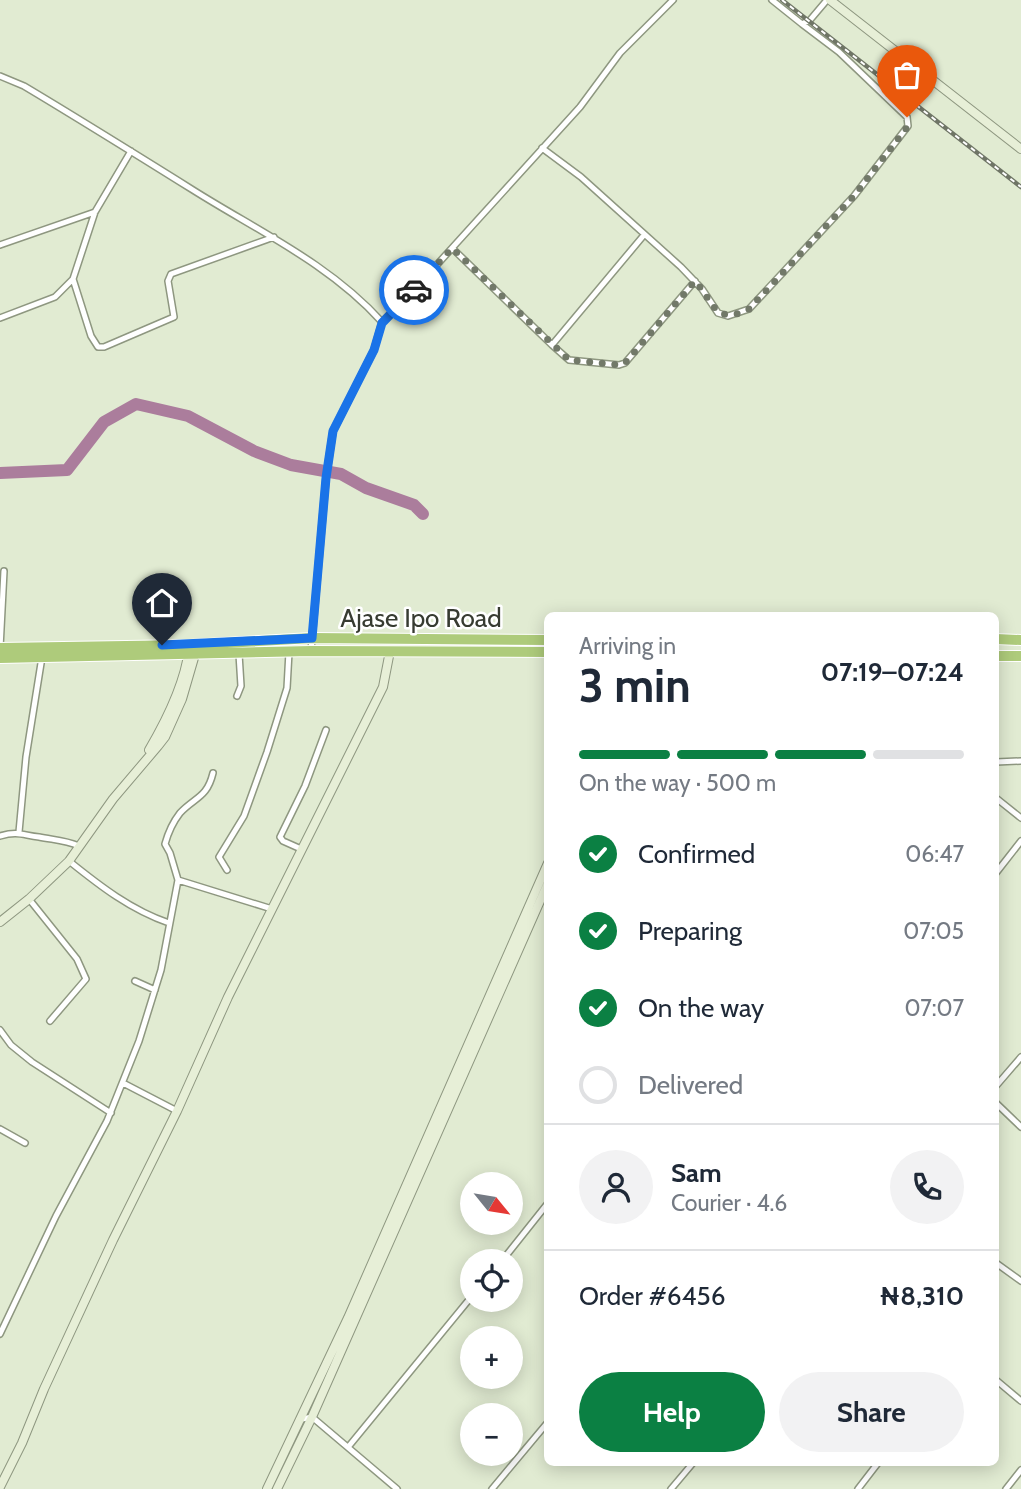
<!DOCTYPE html>
<html lang="en">
<head>
<meta charset="utf-8">
<style>
  body { margin:0; font-family:Cabin,sans-serif; background:#f2f2f3; color:#1f2937; height:100vh; display:flex; flex-direction:column; font-size:26px; white-space:nowrap }
  * { box-sizing:border-box; margin:0 }
  p { font-size:23px; color:#747a83 }
  .icon { flex:none; width:38px; height:38px; fill:none; stroke:currentColor; stroke-width:2; stroke-linecap:round; stroke-linejoin:round }
  .map { position:relative; flex:1; overflow:hidden }
  .drawer { position:absolute; left:544px; top:612px; width:455px; height:854px; display:flex; flex-direction:column; background:#fff; border-radius:10px; box-shadow:0 4px 18px #0003 }
  .drawer>* { flex:none }
  .needle { width:46px; rotate:120deg }
  .tools { position:absolute; left:460px; top:1172px; display:grid; gap:14px }
  .tools a { display:grid; place-items:center; width:63px; height:63px; border-radius:50%; background:#fff; box-shadow:0 4px 18px #0003; font-size:35px }
  .pin { position:absolute; display:grid; place-items:center; width:60px; height:60px; color:#fff; margin:-72px -30px; border-radius:50% 50% 50% 0; rotate:-45deg; box-shadow:0 0 7px #0007 }
  .pin .icon { rotate:45deg }
  .courier { position:absolute; display:grid; place-items:center; width:70px; height:70px; margin:-35px; border:5px solid #1a73e8; border-radius:50%; background:#fff; color:#222; box-shadow:0 2px 9px #0007 }
  .headline em { font-style:normal; font-weight:800 }
  .headline div { display:flex; flex-direction:column-reverse }
  .headline { display:flex; align-items:center; justify-content:space-between; height:119px; padding:0 35px }
  h1 { font-size:46px; font-weight:800; line-height:52px }
  .bar { display:grid; grid-template-columns:repeat(4,1fr); gap:10px 7px; align-content:center; height:84px; padding:0 35px }
  .bar i { height:9px; border-radius:5px; background:#e0e1e3 }
  .bar .on { background:#0b8043 }
  .bar p { grid-column:span 4 }
  .line { display:flex; align-items:center; gap:18px; padding:0 35px; border-top:2px solid #e0e1e3 }
  .line div { flex:1 }
  .round { display:grid; place-items:center; flex:none; width:74px; height:74px; border-radius:37px; background:#f2f2f3 }
  ol { padding:0 35px; list-style:none }
  li { display:flex; align-items:center; gap:21px; height:77px }
  li p { margin-inline-start:auto }
  li .icon { padding:7px; border-radius:50%; background:#0b8043; color:#fff; stroke-width:4 }
  li:last-child { color:#747a83 }
  li i { width:38px; height:38px; border:4px solid #e0e1e3; border-radius:50% }
  .cta { display:flex; gap:14px; margin-top:auto; padding:14px 35px }
  .cta a { flex:1; height:80px; border-radius:42px; background:#0b8043; color:#fff; font-size:28px; font-weight:800; line-height:80px; text-align:center }
  .cta a+a { background:#f2f2f3; color:#1f2937 }
  .map>svg:first-child { display:block }
</style>
</head>
<body>
<div class="map">
<svg width="1021" height="1489" viewBox="0 0 1021 1489">
  <rect width="100%" height="100%" fill="#e1ebd2"/>
  <g fill="none" stroke-linecap="round" stroke-linejoin="round">
    <path stroke="#ab7d9c" stroke-width="12" d="M0,473L67,470L104,422L136,404L188,416L254,451L291,465L341,474L366,488L414,505L423,514"/>
    <defs>
      <path id="street" d="M772,0L802,24L810,20L827,0
        M0,76L24,86C81,120 137,155 193,190C258,231 330,264 382,322
        M542,148L581,177L681,267L702,289L718,313L728,316L749,309L854,196L908,126L907,117L839,52L802,24
        M644,235L552,345L569,360L619,365L625,363L695,281
        M0,245L95,212
        M452,248L552,345
        M73,279L91,336L98,347H104L174,317L168,281L171,274L274,237
        M0,318L55,297L73,279L95,212L131,151
        M0,648L4,571
        M311,651L326,478L333,431L374,350L382,322L404,301L580,107L620,53L673,0
        M237,696L241,686L239,654
        M996,762L1021,761
        M996,798L1021,818
        M19,832L26,757L42,657
        M0,836C18,831 22,835 39,837C54,840 65,840 79,846
        M301,849L283,841L280,837L305,786L326,730
        M69,861C100,886 131,910 169,923
        M227,870L219,857L244,816L267,752L287,688L289,652
        M996,873L1021,841
        M178,880L272,909
        M29,899L77,959L86,979L50,1021
        M135,981L155,990
        M0,1030L11,1045L32,1062L111,1113
        M123,1083L177,1111
        M996,1086L1021,1057
        M996,1103L1021,1127
        M0,1129L25,1143
        M501,1262L548,1203
        M996,1263L1021,1281
        M0,1334L56,1216L107,1121L139,1041L161,970L178,880L170,853L165,844C168,833 173,822 180,813C195,797 207,798 213,773
        M996,1380L1021,1401
        M302,1419L312,1417L397,1489
        M349,1446L472,1296
        M492,1489L548,1422
        M671,1489L693,1463
        M858,1489L878,1463
        M1006,1489L1021,1470"/>
      <path id="secondary" d="M830,0L1021,149
        M149,750C166,721 185,683 189,649
        M0,922L29,899L69,861L113,799L158,746L165,737L182,699L196,651
        M0,1487L22,1443L44,1389L113,1240L177,1111L228,997L383,687L390,651
        M267,1489L348,1318L548,863
        M277,1489L312,1417L548,883"/>
      <path id="highway" d="M996,639L1021,640
        M0,648L189,645L312,638L548,640
        M996,656H1021
        M0,658L311,651L548,652"/>
    </defs>
    <use href="#street" stroke="#8e9780" stroke-width="8"/>
    <use href="#secondary" stroke="#8e9780" stroke-width="10"/>
    <use href="#highway" stroke="#fff" stroke-width="12"/>
    <use href="#street" stroke="#fff" stroke-width="5"/>
    <use href="#secondary" stroke="#e7efd7" stroke-width="8"/>
    <use href="#highway" stroke="#aecb7b" stroke-width="10"/>
    <defs>
      <path id="rail" d="M782,0L1021,187"/>
    </defs>
    <use href="#rail" stroke="#6f7566" stroke-width="4.5"/>
    <use href="#rail" stroke="#fff" stroke-width="2" stroke-dasharray="5" stroke-linecap="butt"/>
  </g>
  <g fill="none" stroke-linecap="round" stroke-linejoin="round">
    <path stroke="#727969" stroke-width="7" stroke-dasharray="0 12.6" d="M414,290L452,248L569,360L619,365L625,363L695,281C715,303 714,326 749,309L854,196L908,126L907,117"/>
    <path stroke="#1a73e8" stroke-width="9" d="M162,645L312,638L326,478L333,431L374,350L382,323L414,290"/>
  </g>
  <g text-anchor="middle" dominant-baseline="central" stroke-width="5" stroke-linejoin="round" paint-order="stroke">
    <g font-size="26" fill="#373b31" stroke="#fff">
      <text x="421" y="618">Ajase Ipo Road</text>
    </g>
  </g>
</svg>
<div class="tools">
<a><svg class="needle" viewBox="-14 -14 28 28"><path d="M0-13l5 13h-10z" fill="#e53935"/><path d="M0 13l5-13h-10z" fill="#747a83"/></svg></a>
<a><svg class="icon" aria-label="locate" viewBox="0 0 24 24"><circle cx="12" cy="12" r="6"/><path d="M12 2v4M12 18v4M2 12h4M18 12h4"/></svg></a>
<a>+</a>
<a>−</a>
</div>
<div class="pin" style="left:907px;top:117px;background:#ea580c"><svg class="icon" aria-label="bag" viewBox="0 0 24 24"><path d="M5 8h14l-1 12H6zM9 8a3 3 0 0 1 6 0"/></svg></div>
<div class="pin" style="left:162px;top:645px;background:#1f2937"><svg class="icon" aria-label="home" viewBox="0 0 24 24"><path d="M3 11l9-7 9 7M6 9v11h12V9"/></svg></div>
<div class="courier" style="left:414px;top:290px"><svg class="icon" aria-label="car" viewBox="0 0 24 24"><path d="M5 17H2v-5l4-1 3-4h7l3 4 3 1v5h-3M9 17h6M6 11h13"/><circle cx="7" cy="17" r="2"/><circle cx="17" cy="17" r="2"/></svg></div>
<section class="drawer">
<div class="headline"><div><h1>3 min</h1><p>Arriving in</p></div><em>07:19–07:24</em></div>
<div class="bar"><i class="on"></i><i class="on"></i><i class="on"></i><i></i><p>On the way · 500 m</p></div>
<ol>
<li><svg class="icon" aria-label="check" viewBox="0 0 24 24"><path d="M5 12l5 5 9-10"/></svg>Confirmed<p>06:47</p></li>
<li><svg class="icon" aria-label="check" viewBox="0 0 24 24"><path d="M5 12l5 5 9-10"/></svg>Preparing<p>07:05</p></li>
<li><svg class="icon" aria-label="check" viewBox="0 0 24 24"><path d="M5 12l5 5 9-10"/></svg>On the way<p>07:07</p></li>
<li><i></i>Delivered</li>
</ol>
<div class="line" style="height:126px"><a class="round"><svg class="icon" aria-label="person" viewBox="0 0 24 24"><circle cx="12" cy="8" r="4"/><path d="M4 21q1-7 8-7t8 7"/></svg></a><div><b>Sam</b><p>Courier · 4.6</p></div><a class="round"><svg class="icon" aria-label="phone" viewBox="0 0 24 24"><path d="M5 4h4l2 5-3 2q2 4 5 5l2-3 5 2v4C11 20 4 13 5 4z"/></svg></a></div>
<div class="line" style="height:91px"><div>Order #6456</div><b>₦8,310</b></div>
<div class="cta"><a>Help</a><a>Share</a></div>
</section>
</div>
</body>
</html>
